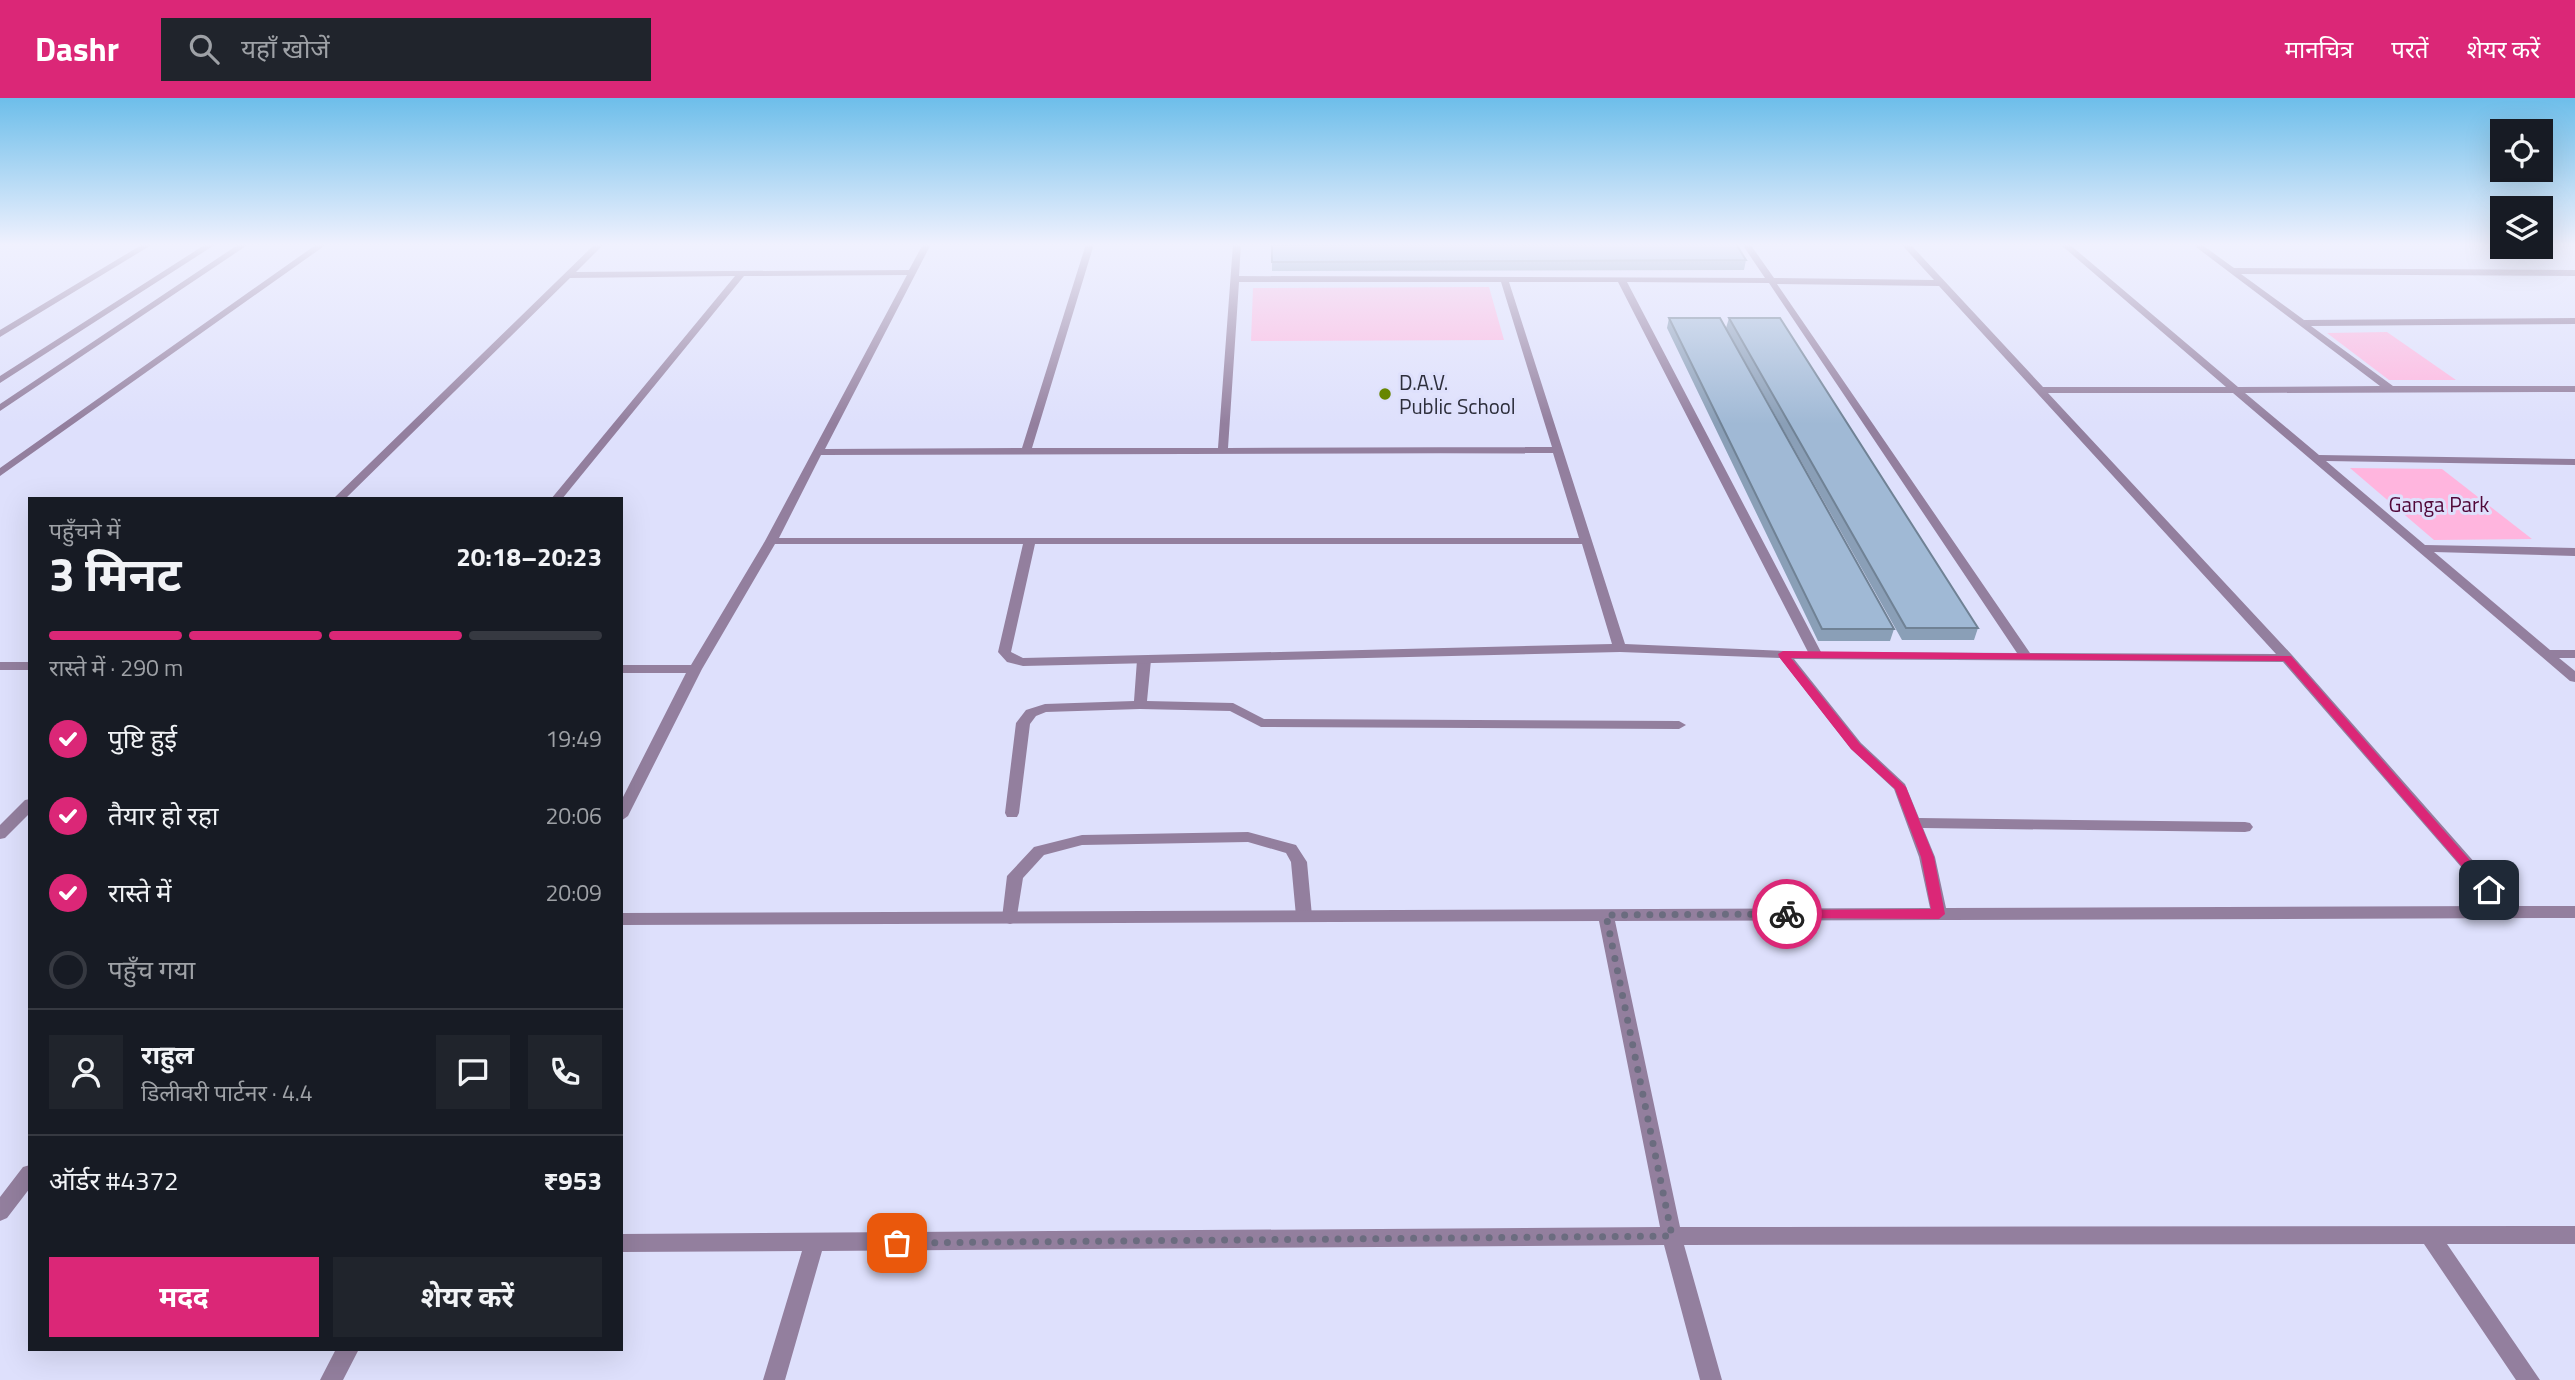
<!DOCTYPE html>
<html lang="hi">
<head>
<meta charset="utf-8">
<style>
  body { margin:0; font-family:"Titillium Web","Noto Sans Devanagari",sans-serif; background:#20242c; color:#f1f3f6; height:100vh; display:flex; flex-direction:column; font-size:26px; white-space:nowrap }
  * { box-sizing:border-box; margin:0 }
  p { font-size:23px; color:#9ea1a6 }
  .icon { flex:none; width:38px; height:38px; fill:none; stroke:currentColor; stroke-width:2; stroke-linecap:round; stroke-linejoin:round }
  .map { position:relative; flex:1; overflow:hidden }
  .panel { position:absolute; left:28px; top:399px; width:595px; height:854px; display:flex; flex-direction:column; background:#171b24; border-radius:0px; box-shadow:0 7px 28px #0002 }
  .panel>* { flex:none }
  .tools { position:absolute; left:2490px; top:21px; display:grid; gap:14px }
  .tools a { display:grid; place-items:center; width:63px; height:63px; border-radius:0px; background:#171b24; box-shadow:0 7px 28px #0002; font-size:35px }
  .pin { position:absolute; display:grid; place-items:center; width:60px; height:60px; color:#fff; margin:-30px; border-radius:14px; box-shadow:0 4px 10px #0006 }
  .courier { position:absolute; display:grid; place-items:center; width:70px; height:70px; margin:-35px; border:5px solid #db2777; border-radius:50%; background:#fff; color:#222; box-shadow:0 2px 9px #0007 }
  .overview em { font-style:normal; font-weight:700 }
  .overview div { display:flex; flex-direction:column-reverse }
  .overview { display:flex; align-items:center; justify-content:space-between; height:119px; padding:0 21px }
  h1 { font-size:46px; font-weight:700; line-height:52px }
  .bar { display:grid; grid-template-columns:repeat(4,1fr); gap:10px 7px; align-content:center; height:84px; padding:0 21px }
  .bar i { height:9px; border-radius:5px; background:#363941 }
  .bar .on { background:#db2777 }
  .bar p { grid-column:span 4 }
  .line { display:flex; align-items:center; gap:18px; padding:0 21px; border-top:2px solid #363941 }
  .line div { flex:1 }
  .round { display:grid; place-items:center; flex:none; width:74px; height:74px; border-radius:0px; background:#20242c }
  ol { padding:0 21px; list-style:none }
  li { display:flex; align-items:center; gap:21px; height:77px }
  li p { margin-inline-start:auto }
  li .icon { padding:7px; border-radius:50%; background:#db2777; color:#fff; stroke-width:4 }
  li:last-child { color:#9ea1a6 }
  li i { width:38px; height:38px; border:4px solid #363941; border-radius:50% }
  .button { display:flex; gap:14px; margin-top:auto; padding:14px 21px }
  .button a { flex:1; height:80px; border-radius:0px; background:#db2777; color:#fff; font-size:28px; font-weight:700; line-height:80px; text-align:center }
  .button a+a { background:#20242c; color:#f1f3f6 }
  header { display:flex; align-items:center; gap:42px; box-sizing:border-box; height:98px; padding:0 35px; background:#db2777; color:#fff }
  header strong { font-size:33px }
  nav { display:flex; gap:38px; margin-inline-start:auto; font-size:24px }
  .search { width:490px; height:63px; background:#20242c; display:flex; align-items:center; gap:18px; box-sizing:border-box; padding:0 24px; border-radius:0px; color:#9ea1a6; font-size:26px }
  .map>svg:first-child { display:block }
</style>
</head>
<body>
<header>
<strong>Dashr</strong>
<div class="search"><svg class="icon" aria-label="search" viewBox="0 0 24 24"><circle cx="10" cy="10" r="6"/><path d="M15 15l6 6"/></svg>यहाँ खोजें</div>
<nav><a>मानचित्र</a><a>परतें</a><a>शेयर करें</a></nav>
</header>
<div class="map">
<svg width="2575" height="1282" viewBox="0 0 2575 1282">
  <rect width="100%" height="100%" fill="#dee0fc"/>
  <path fill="#ffb5de" d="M1489,189L1504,242L1251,243L1253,190Z
    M2387,234L2456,282H2389L2327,235Z
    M2350,370L2442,371L2532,441L2434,442Z"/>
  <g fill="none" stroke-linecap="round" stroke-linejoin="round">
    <path fill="#937f9e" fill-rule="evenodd" d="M1144,558L1151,562L1147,603L1233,605L1264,621L1679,623L1686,627L1679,631L1261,629L1230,613L1140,611L1046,614L1036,618L1030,626L1019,715L1017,719H1007L1005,715L1016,625L1026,612L1045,606L1134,603L1137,562Z
      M1248,734L1296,747L1307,764L1312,818L1310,822H1298L1296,818L1291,764L1286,755L1248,744L1082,747L1044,757L1023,780L1016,824L1010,826L1004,824L1002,820L1007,778L1034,749L1082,737Z"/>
    <path fill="#937f9e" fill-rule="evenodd" d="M143,146H153L0,239V232Z
      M317,146H327L0,378V370Z
      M595,146H604L576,174L909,172L923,146H931L825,351L1022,350L1086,146H1094L1032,350H1218L1233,146H1241L1239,178L1765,180L1742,146H1750L1774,180L1934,182L1901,146H1910L2043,289H2226L2060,146H2069L2238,289L2380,288L2192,146H2201L2234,170L2575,172V178L2241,176L2304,222L2575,220V226L2311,228L2393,288H2575V294L2245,295L2319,357L2575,361V367L2326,363L2425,447L2575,450V458L2434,454L2550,552H2575V560H2559L2575,573V584L2570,583L2233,295H2048L2292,557L2513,808H2575V820L1615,823L1680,1129L2575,1128V1146H2447L2540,1282H2516L2424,1146L1684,1147L1722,1282H1700L1664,1147L822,1153L785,1282H763L802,1153L621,1154V1136L1660,1129L1599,823L621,827V815L1930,810L1919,759L1894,691L1851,651L1780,560L1620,554L1023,568L1007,564L998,554L1023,446H775L702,571L628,718L621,723V703L686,575H621V567H691L765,443L907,177L744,178L562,401H551L735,178L570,180L345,401H333ZM1239,184H1501L1552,349L1228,350ZM1509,184H1618L1808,554L1625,546ZM1627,184L1769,185L2017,555L1821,554ZM1777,186L1939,188L2276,556L2030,555ZM1553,355L1579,440H779L821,357ZM1035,446H1582L1612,546L1023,560L1011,554ZM1794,561L2283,564L2495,808L1946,810L1935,759L1923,730L2245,734L2250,733L2253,729L2250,725L2245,724L1919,720L1905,686L1861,645Z
      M0,564H30V572H0Z
      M30,701V715L5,740L0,741V727L25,702Z
      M30,1067V1090L7,1120L0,1123V1099L23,1069Z
      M336,1251H359L343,1282H320Z"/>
    <path fill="#937f9e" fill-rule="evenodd" d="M206,146H216L0,285V278Z
      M239,146H249L0,313V306Z"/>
  </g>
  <path fill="#8a9fb7" d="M1273,146H1736L1746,162L1744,172L1272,173V147H1273Z
    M1669,220L1894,531L1890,543H1818L1667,230Z
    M1729,220L1978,530L1974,542H1902L1726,230Z"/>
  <path fill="#a0b9d5" stroke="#708295" stroke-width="2" d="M1736,146L1746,162L1272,164V147Z
    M1669,220H1720L1894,531H1822Z
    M1729,220H1780L1978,530H1906Z"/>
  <linearGradient id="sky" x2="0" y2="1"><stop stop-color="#6dbeea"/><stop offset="0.45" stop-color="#f0f1fe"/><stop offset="1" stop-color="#f0f1fe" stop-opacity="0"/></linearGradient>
  <rect width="2575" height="326" fill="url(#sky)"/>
  <path fill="#db2777" d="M1783,553L2291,558L2496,792L2494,795H2485L2284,563L1791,560L1860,646L1906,689L1934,759L1945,816L1939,821L1783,820V813L1787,812L1931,811L1921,759L1895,691L1851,651L1779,559L1778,556Z"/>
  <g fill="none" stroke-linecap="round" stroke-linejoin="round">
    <path stroke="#6b6c7f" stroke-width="7" stroke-dasharray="0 12.6" d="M897,1145L1672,1138L1606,817L1787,816"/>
  </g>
  <circle fill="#678600" stroke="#dee0fc" stroke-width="2.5" cx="1385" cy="296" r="7"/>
  <g text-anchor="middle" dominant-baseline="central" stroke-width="6" stroke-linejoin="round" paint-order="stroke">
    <g font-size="21" fill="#2d2e3b" stroke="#dee0fc" text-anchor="start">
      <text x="1399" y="284">D.A.V.<tspan x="1399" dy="24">Public School</tspan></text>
    </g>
    <g font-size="21" fill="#510839" stroke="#dee0fc">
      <text x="2439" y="406">Ganga Park</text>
    </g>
  </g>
</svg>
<div class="tools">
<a><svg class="icon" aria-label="locate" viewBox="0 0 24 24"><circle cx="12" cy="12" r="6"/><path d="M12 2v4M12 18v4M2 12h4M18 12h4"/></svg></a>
<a><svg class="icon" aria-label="layers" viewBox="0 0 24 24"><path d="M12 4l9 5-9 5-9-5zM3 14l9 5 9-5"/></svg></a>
</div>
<div class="pin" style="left:897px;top:1145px;background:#ea580c"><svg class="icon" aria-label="bag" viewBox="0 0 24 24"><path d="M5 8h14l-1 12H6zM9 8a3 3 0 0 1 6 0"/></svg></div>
<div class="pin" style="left:2489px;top:792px;background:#1f2937"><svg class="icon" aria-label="home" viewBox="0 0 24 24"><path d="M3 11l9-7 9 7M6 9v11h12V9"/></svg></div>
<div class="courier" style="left:1787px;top:816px"><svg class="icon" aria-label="bike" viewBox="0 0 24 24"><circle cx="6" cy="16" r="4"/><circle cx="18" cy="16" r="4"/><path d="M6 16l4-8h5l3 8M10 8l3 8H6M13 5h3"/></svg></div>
<section class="panel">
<div class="overview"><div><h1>3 मिनट</h1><p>पहुँचने में</p></div><em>20:18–20:23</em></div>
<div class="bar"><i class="on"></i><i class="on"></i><i class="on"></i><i></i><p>रास्ते में · 290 m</p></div>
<ol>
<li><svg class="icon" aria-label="check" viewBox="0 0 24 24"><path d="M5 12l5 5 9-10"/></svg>पुष्टि हुई<p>19:49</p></li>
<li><svg class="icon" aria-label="check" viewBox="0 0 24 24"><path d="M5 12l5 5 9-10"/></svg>तैयार हो रहा<p>20:06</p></li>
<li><svg class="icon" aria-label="check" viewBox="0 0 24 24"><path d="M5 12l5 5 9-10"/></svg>रास्ते में<p>20:09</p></li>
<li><i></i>पहुँच गया</li>
</ol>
<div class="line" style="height:126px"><a class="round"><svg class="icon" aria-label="person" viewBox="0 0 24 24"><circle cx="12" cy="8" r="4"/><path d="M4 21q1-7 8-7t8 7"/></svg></a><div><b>राहुल</b><p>डिलीवरी पार्टनर · 4.4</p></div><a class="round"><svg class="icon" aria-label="chat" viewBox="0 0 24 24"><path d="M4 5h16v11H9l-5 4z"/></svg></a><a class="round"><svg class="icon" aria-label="phone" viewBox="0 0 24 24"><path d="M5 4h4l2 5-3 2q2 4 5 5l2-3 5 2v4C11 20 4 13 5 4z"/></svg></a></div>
<div class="line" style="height:91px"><div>ऑर्डर #4372</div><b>₹953</b></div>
<div class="button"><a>मदद</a><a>शेयर करें</a></div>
</section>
</div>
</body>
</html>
